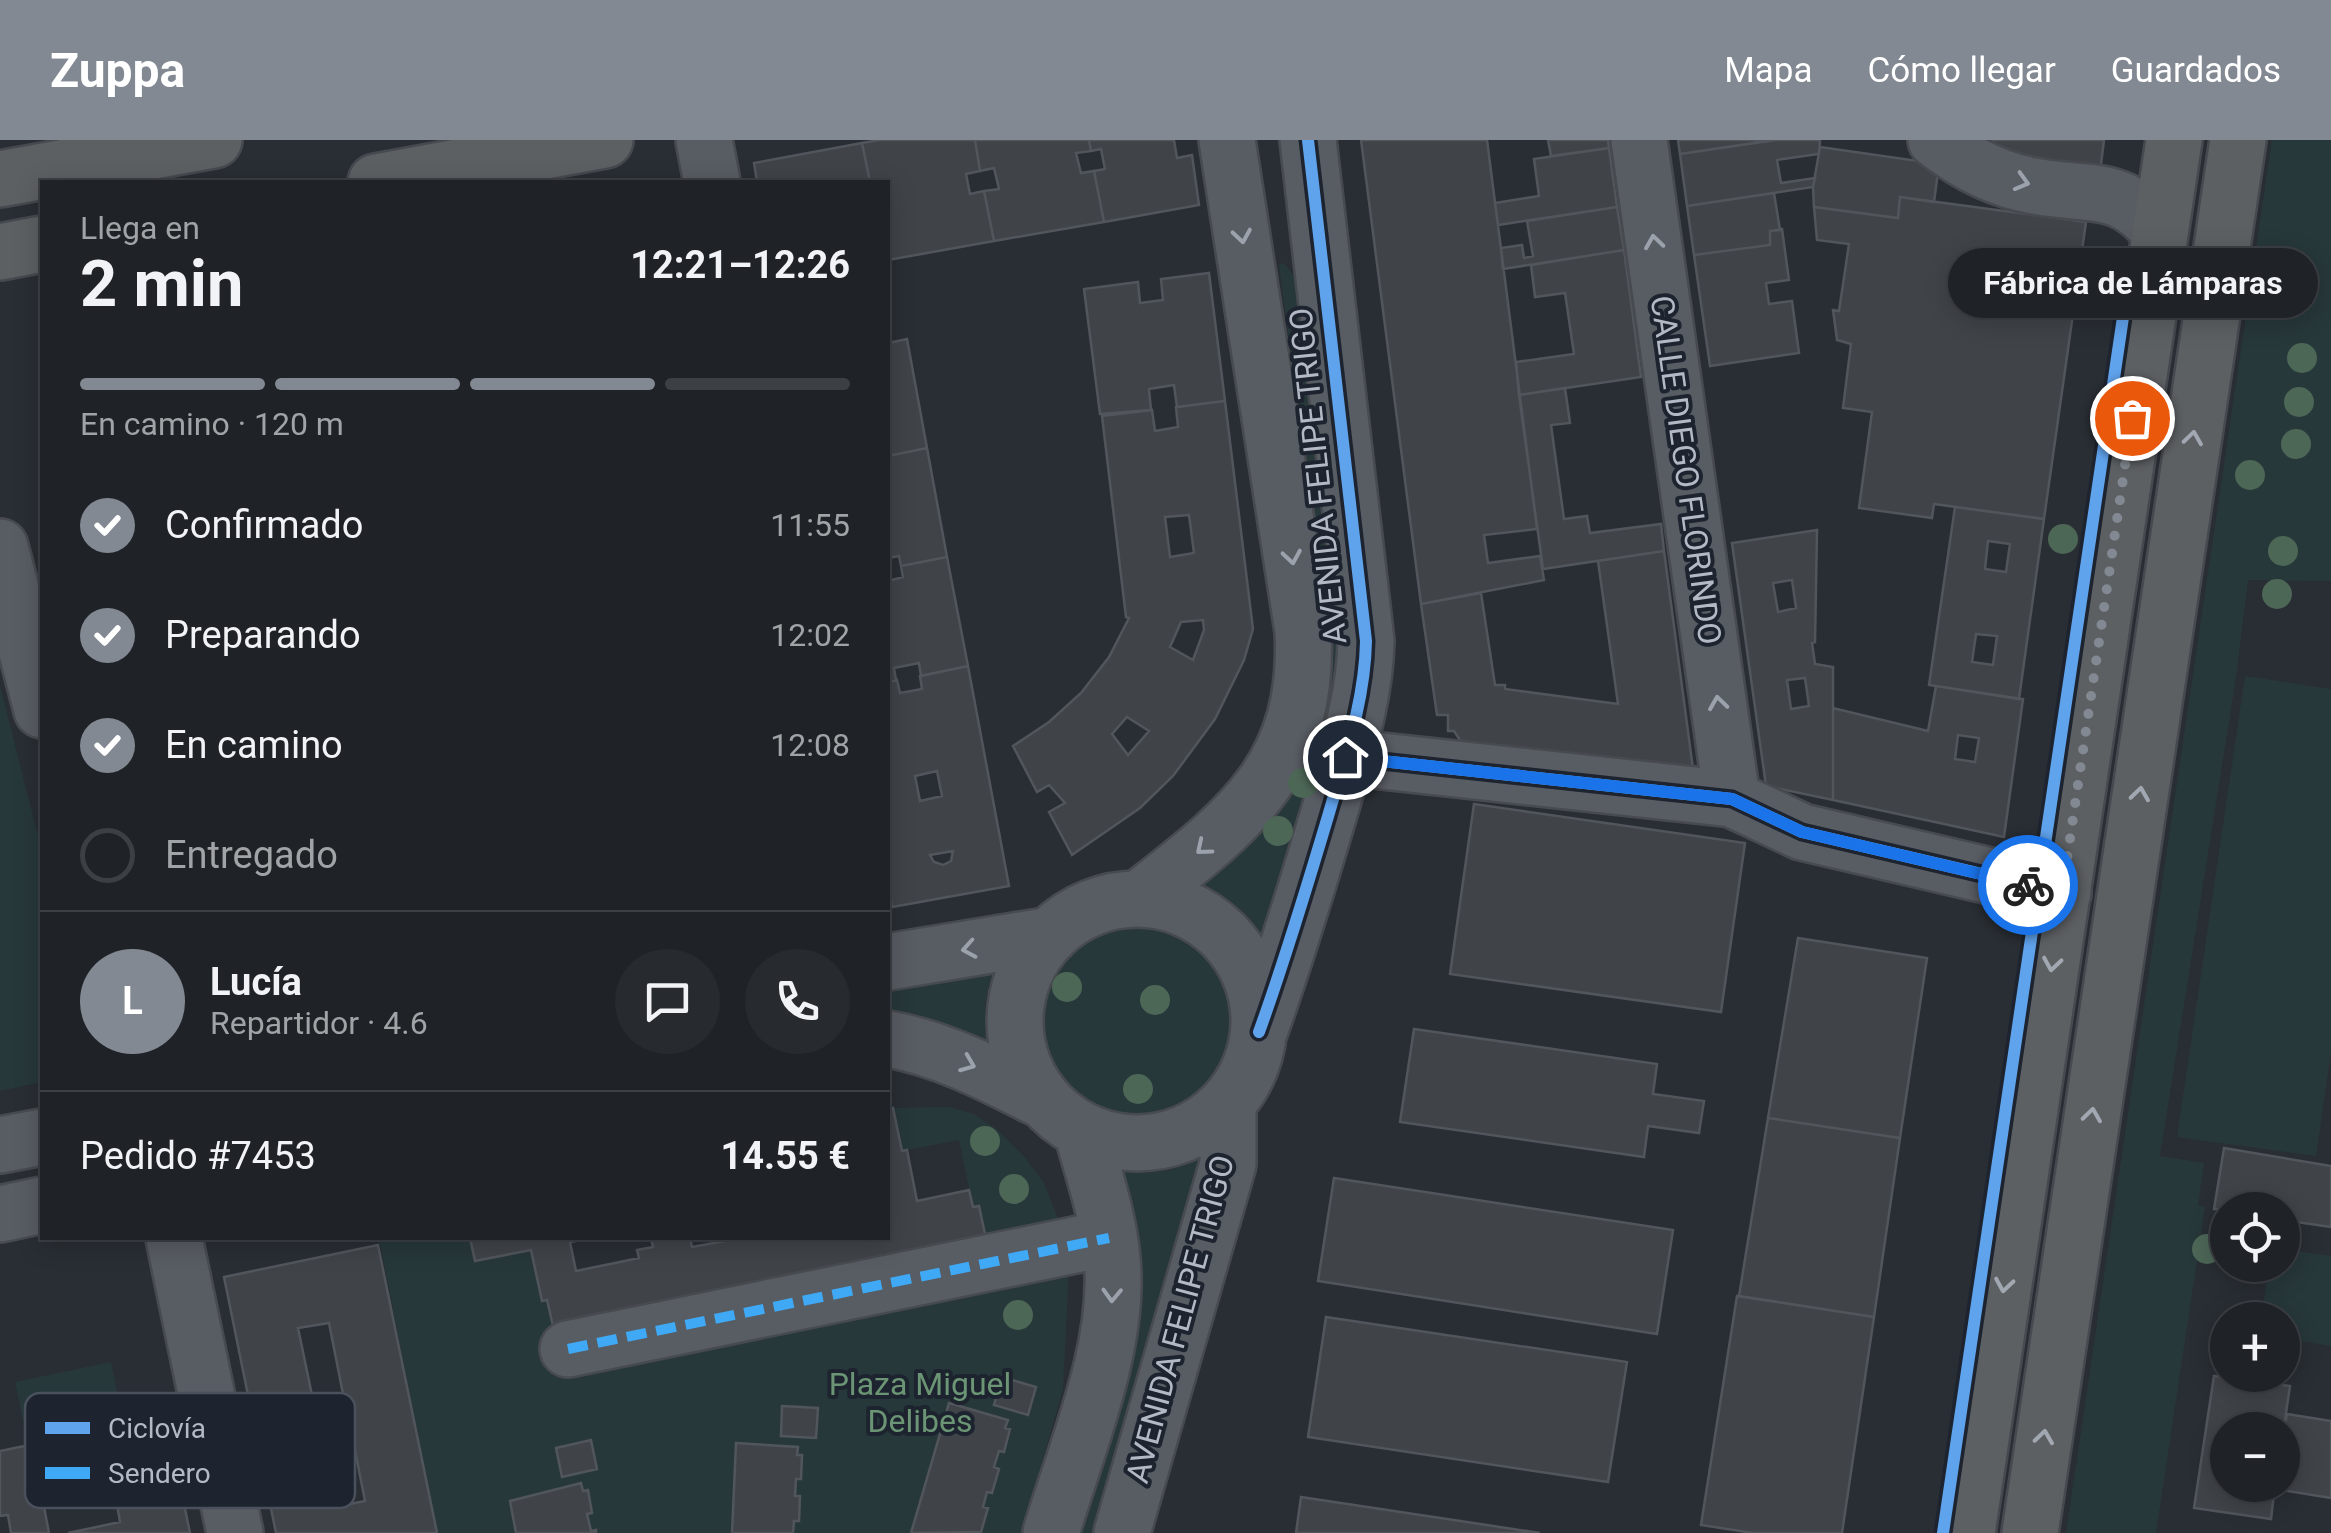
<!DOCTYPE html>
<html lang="es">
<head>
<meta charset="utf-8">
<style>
  body { margin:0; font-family:Roboto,sans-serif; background:#272a2f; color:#f1f3f6; height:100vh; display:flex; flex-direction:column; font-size:38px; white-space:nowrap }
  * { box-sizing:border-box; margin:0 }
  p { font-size:32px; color:#a1a4a7 }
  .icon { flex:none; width:55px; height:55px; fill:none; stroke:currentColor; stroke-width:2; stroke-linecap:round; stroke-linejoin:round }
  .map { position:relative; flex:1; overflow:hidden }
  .drawer { position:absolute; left:40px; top:40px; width:850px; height:1060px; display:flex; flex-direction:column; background:#1f2227; border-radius:0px; box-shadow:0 5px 25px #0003,0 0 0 2px #3c3f44 }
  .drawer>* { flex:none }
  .buttons { position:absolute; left:2210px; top:1052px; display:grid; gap:20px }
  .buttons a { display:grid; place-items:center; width:90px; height:90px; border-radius:50%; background:#1f2227; box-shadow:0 5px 25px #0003,0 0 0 2px #3c3f44; font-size:50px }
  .pin { position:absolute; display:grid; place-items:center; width:85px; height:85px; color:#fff; margin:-42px; border:5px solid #fff; border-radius:50%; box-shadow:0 2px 10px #0007 }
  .courier { position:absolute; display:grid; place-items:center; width:100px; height:100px; margin:-50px; border:8px solid #1a73e8; border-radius:50%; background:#fff; color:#222; box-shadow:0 2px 12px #0007 }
  .bubble { position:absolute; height:70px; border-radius:35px; background:#1f2227; box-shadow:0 5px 25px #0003,0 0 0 2px #3c3f44; font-size:32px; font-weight:700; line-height:70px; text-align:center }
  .overview em { font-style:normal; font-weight:700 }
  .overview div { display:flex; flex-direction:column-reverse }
  .overview { display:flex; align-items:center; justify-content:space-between; height:170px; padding:0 40px }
  h1 { font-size:65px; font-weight:700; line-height:75px }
  .bar { display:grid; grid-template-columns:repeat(4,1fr); gap:15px 10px; align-content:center; height:120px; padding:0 40px }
  .bar i { height:12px; border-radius:8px; background:#3c3f44 }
  .bar .selected { background:#838992 }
  .bar p { grid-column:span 4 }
  .line { display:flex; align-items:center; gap:25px; padding:0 40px; border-top:2px solid #3c3f44 }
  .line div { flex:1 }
  .round { display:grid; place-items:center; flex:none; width:105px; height:105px; border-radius:52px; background:#272a2f }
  ol { padding:0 40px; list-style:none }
  li { display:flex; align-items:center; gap:30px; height:110px }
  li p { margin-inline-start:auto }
  li .icon { padding:10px; border-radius:50%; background:#838992; color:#fff; stroke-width:4 }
  li:last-child { color:#a1a4a7 }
  li i { width:55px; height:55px; border:5px solid #3c3f44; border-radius:50% }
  header { display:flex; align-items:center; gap:60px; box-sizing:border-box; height:140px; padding:0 50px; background:#838992; color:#fff }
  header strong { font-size:48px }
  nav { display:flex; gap:55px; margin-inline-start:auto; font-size:35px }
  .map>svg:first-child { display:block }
</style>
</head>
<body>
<header>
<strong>Zuppa</strong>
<nav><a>Mapa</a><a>Cómo llegar</a><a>Guardados</a></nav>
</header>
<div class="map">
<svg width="2331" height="1393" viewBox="0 0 2331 1393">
  <rect width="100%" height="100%" fill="#292e34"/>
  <path fill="#27383a" d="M2272,0H2331V441L2248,440L2237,531L2160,1016L2204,1023L2198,1065L2205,1067L2156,1393H2066Z
    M1284,123L1306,152L1347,507L1266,804L1231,765L1186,740L1325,484L1279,124Z
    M2245,536L2331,549V912L2316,1016L2177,997Z
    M0,546L42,711V942L0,951Z
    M1036 883a99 99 0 1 1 198 0a99 99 0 1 1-198 0Z
    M992,831L985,864L988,907L888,878V843Z
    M888,951L893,968L950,967L974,974L995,988L1023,1015L1044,1043L1070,1108L1063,1249L1022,1393H437L379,1098H470L476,1121L531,1110L542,1161L547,1160L557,1202L988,1113L973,1067L959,1000L902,1011L893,968L888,969Z
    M1207,1015L1098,1393H1072L1104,1026C1146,1035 1167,1036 1207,1015Z
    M2283,1109L2331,1116V1206L2283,1198L2282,1180H2261L2269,1125H2282Z
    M111,1222L121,1271L25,1290L15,1242Z"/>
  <path fill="#404449" stroke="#51555c" stroke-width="2.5" fill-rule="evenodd" d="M879,0H975L980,31L966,34L970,54L984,51L994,101L888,120V42H870L862,3Z
    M975,0H1089L1091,11L1076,13L1081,33L1094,31L1104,82L994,101L984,51L999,49L994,28L980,31Z
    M1089,0H1174L1177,18L1192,15L1199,65L1104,82L1094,31L1105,29L1101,9L1091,11Z
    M1361,0H1487L1537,389L1484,395L1488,423L1540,416L1544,440L1421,464Z
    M1548,0H1608L1609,8L1551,16Z
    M1678,0H1767V1L1680,14Z
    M1820,0L1819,14L1777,20L1781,43L1815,38L1813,47L1687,66L1680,14L1776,0Z
    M1968,0H2104L2099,41Z
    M862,3L870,42H757L754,23Z
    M1820,7L1939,24L1934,62L1900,57L1898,78L1814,67L1813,47Z
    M1609,8L1617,67L1498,85L1495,63L1539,56L1534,19Z
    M1774,53L1780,90L1770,91V105L1694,115L1687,66Z
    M1900,57L2086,82L2044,379L1934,364L1932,378L1859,368L1872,272L1843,268L1851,204L1837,200L1833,170L1839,171L1849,104L1817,100L1814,67L1898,78Z
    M1617,67L1624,110L1503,129L1501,108L1522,105L1524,118L1533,116L1527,81Z
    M1782,89L1789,140L1766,143L1769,164L1792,161L1799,213L1710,226L1694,115L1770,105V91Z
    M1624,110L1641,237L1519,255L1516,222L1574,214L1565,153L1535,157L1531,125Z
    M1209,133L1225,261L1177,267L1174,245L1149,249L1151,270L1100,274L1084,149L1138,142L1140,163L1163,160L1161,139Z
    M907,199L927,308L888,316V203Z
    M1565,248L1570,283L1551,285L1564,379L1587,376L1590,393L1661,384L1664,411L1543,429L1519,255Z
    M1225,261L1253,489L1244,520L1215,579L1173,636L1140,668L1072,715L1049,672L1065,663L1049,645L1037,652L1013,606L1049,582L1081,553L1109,517L1129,478L1126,477L1102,276L1152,270L1155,291L1178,287L1176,267ZM1189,375L1194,413L1170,417L1165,377ZM1203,480L1204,490L1193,520L1170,507L1181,482ZM1127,577L1149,591L1128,615L1112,594Z
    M927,308L947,417L901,426L899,416L888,418V316Z
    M1955,367L2044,379L2019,559L1929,545ZM1988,401L2010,404L2006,432L1985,429ZM1976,494L1997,496L1993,525L1972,522Z
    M1817,390L1815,502L1812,503L1815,524L1833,527V660L1766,646L1732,403ZM1792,440L1796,468L1778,472L1773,443ZM1805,538L1809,566L1791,569L1787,540Z
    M1664,411L1693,629L1464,606L1454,591H1448V575H1437L1421,464L1481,453L1495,545H1505V549L1618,564L1598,421Z
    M947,417L968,526L921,536L919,523L894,528L896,540L888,542V441L903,437L901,426Z
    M968,526L1009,746L892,767L888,741V542L897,540L900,553L922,549L920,536ZM937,631L942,656L920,661L915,636ZM953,711L951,721L943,725L934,722L930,715Z
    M1936,546L2023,559L2004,697L1833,660V568L1928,591ZM1958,595L1979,598L1975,622L1955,619Z
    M1474,664L1745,703L1721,872L1450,834Z
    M1798,798L1927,818L1900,998L1768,978Z
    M1414,889L1657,924L1653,954L1704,961L1699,993L1648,986L1644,1017L1400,982Z
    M893,968L902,1011L907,1010L917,1061L969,1050L973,1067L979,1066L989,1113L557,1203L547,1160L542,1161L531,1110L475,1121L470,1098H591L570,1102L576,1131L639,1118L637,1110L653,1107L651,1098H690L692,1107L741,1098H888V969Z
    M1768,978L1900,998L1874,1177L1739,1156Z
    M2224,1008L2331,1026V1087L2282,1080V1070L2214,1069Z
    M1334,1038L1673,1090L1657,1194L1318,1141Z
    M378,1105L437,1393H276L224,1137ZM329,1183L343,1254L313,1260L298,1188ZM351,1290L365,1361L335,1367L321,1297Z
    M1737,1156L1874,1177L1842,1393H1753L1701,1385Z
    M1326,1177L1627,1222L1608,1342L1308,1297Z
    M2214,1236L2290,1246L2282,1300V1290H2228V1345H2275L2271,1379L2194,1368Z
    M1002,1237L1036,1247L1028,1275L994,1265Z
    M949,1263L1008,1280L1005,1288L1010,1289L1004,1312L999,1311L994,1327L999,1329L992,1353L987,1352L983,1367L988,1368L981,1392L911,1393Z
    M782,1266L818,1268L816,1298L781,1296Z
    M2287,1274L2331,1281V1358L2275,1349V1345H2282V1300Z
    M166,1277L190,1393H68L120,1382L115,1353L44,1367L49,1393H11L8,1375L0,1376V1311Z
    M591,1300L597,1329L562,1337L556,1308Z
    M736,1303L798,1307L797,1315H802L801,1339H796L795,1356H800L799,1381H794L793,1393H732Z
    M581,1343L583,1351L588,1350L592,1373L587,1374L591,1391L596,1390V1393H516L510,1361Z
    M1301,1357L1540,1393H1296Z"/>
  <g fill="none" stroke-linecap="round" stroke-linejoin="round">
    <defs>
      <path id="minor" d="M704,0L712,42
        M1639,0L1732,659
        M1936,0C1964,22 1998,40 2034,46C2090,57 2120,42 2160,92
        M0,407L42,570
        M1345,617L1732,659L1802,692L2063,753
        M1139,759C1238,681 1310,630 1303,491L1227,0
        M1015 881a122 122 0 1 1 244 0a122 122 0 1 1-244 0Z
        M888,822L1051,795
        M1259,892C1285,820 1307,747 1329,673C1345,617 1365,560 1366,501L1308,0
        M888,899C944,909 993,935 1044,961
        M0,1005L42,997
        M0,1074L42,1065
        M174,1098L235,1393
        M568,1209L1109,1098
        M1051,1393C1076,1309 1121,1205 1112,1118C1108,1075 1093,1032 1082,991
        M1122,1393L1228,1024V963"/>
      <path id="highway" d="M0,39L214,0
        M376,42L605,0
        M0,112L42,104
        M1967,1393L2174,0
        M2030,1393L2238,0"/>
    </defs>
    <use href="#minor" stroke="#474a4f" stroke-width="60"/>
    <use href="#highway" stroke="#464a50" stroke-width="60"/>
    <use href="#minor" stroke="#585c63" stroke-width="55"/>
    <use href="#highway" stroke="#5d6063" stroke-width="55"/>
    <path stroke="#3fa9f5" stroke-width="10" stroke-dasharray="20 10" stroke-linecap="butt" d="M568,1209L1109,1098"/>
    <defs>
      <path id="cycleway" d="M1345,617L1732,659L1802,692L2063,753
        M1259,892C1285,820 1307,747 1329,673C1345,617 1365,560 1366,501L1308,0
        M1943,1393L2126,157L2150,160"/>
    </defs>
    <use href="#cycleway" stroke="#1d242f" stroke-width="19"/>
    <use href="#cycleway" stroke="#60a3ed" stroke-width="12"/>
  </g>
  <g fill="#4d6757">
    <circle cx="2302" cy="218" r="15"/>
    <circle cx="2299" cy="262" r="15"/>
    <circle cx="2296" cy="304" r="15"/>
    <circle cx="2250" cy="335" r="15"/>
    <circle cx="2063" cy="399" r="15"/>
    <circle cx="2283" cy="411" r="15"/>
    <circle cx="2277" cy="454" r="15"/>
    <circle cx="1303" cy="643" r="15"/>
    <circle cx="1278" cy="691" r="15"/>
    <circle cx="1067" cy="847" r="15"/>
    <circle cx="1155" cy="860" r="15"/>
    <circle cx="1138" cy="949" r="15"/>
    <circle cx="985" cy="1001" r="15"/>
    <circle cx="1014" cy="1049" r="15"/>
    <circle cx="2207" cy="1109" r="15"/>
    <circle cx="1018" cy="1175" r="15"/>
  </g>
  <defs><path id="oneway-chevron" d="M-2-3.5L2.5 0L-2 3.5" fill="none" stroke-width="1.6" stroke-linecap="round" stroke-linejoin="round" transform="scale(2.5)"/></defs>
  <g stroke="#9ca2ac">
    <use href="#oneway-chevron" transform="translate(2022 42) rotate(16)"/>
    <use href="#oneway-chevron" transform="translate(1242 96) rotate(81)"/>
    <use href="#oneway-chevron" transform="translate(1654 102) rotate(-98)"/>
    <use href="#oneway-chevron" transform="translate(1292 417) rotate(81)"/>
    <use href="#oneway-chevron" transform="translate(1718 563) rotate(-98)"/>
    <use href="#oneway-chevron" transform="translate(1203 708) rotate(140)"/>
    <use href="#oneway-chevron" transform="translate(969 809) rotate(170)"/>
    <use href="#oneway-chevron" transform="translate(968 924) rotate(22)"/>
    <use href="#oneway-chevron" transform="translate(1112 1155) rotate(92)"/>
  </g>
  <g stroke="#a2a8b1">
    <use href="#oneway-chevron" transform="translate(2193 298) rotate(-82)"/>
    <use href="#oneway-chevron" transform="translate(2140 654) rotate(-82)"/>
    <use href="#oneway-chevron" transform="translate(2052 824) rotate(99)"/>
    <use href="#oneway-chevron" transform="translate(2092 975) rotate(-82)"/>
    <use href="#oneway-chevron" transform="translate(2004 1145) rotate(99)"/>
    <use href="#oneway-chevron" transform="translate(2044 1297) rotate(-82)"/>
  </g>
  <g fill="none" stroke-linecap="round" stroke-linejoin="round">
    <path stroke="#838992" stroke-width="10" stroke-dasharray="0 18" d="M2028,745L2062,753L2132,278"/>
    <path stroke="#1a73e8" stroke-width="12" d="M1345,617L1732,659L1802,692L2028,745"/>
  </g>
  <g text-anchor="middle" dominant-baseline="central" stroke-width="8" stroke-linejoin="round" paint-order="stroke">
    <g font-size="32" fill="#b3bac5" stroke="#1d242f">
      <text transform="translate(1686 330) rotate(82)">CALLE DIEGO FLORINDO</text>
      <text transform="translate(1318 336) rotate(-96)">AVENIDA FELIPE TRIGO</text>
      <text transform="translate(1180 1179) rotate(-75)">AVENIDA FELIPE TRIGO</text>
    </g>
    <g font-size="32" fill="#6b9574" stroke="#1d242f">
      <text x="920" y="1244">Plaza Miguel<tspan x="920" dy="37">Delibes</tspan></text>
    </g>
  </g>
  <rect x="25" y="1253" width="330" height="115" rx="15" fill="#1d242f" stroke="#4a515c" stroke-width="2.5"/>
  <rect x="45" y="1282" width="45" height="12" fill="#60a3ed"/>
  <rect x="45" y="1327" width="45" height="12" fill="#3fa9f5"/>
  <g font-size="28" fill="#b3bac5">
    <text x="108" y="1298">Ciclovía</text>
    <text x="108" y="1343">Sendero</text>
  </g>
</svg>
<div class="buttons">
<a><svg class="icon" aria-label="locate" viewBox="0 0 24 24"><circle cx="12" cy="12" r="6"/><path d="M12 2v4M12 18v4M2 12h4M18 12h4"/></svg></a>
<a>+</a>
<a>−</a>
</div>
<div class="pin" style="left:2132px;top:278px;background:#ea580c"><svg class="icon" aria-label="bag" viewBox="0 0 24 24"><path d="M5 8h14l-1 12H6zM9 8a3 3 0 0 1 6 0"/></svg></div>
<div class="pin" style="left:1345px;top:617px;background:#1f2937"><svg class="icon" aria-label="home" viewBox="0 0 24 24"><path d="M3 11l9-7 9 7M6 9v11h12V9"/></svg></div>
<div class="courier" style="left:2028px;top:745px"><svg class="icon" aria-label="bike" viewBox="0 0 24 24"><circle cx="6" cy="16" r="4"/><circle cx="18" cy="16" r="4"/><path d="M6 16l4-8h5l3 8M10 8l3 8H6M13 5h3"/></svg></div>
<div class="bubble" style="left:1948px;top:108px;width:370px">Fábrica de Lámparas</div>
<section class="drawer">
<div class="overview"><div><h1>2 min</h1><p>Llega en</p></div><em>12:21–12:26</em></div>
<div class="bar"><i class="selected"></i><i class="selected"></i><i class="selected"></i><i></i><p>En camino · 120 m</p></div>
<ol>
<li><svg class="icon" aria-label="check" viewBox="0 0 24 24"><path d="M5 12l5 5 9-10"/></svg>Confirmado<p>11:55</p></li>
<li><svg class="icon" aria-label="check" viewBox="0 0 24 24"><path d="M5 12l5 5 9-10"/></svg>Preparando<p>12:02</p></li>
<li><svg class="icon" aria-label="check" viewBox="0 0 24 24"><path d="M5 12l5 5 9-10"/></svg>En camino<p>12:08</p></li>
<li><i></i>Entregado</li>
</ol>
<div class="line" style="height:180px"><b class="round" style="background:#838992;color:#fff">L</b><div><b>Lucía</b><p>Repartidor · 4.6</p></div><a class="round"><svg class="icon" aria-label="chat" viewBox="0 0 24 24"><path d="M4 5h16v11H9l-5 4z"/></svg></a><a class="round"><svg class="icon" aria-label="phone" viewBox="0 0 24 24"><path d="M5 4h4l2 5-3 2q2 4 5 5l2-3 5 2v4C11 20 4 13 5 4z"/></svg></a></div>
<div class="line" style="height:130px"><div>Pedido #7453</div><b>14.55 €</b></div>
</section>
</div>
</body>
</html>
